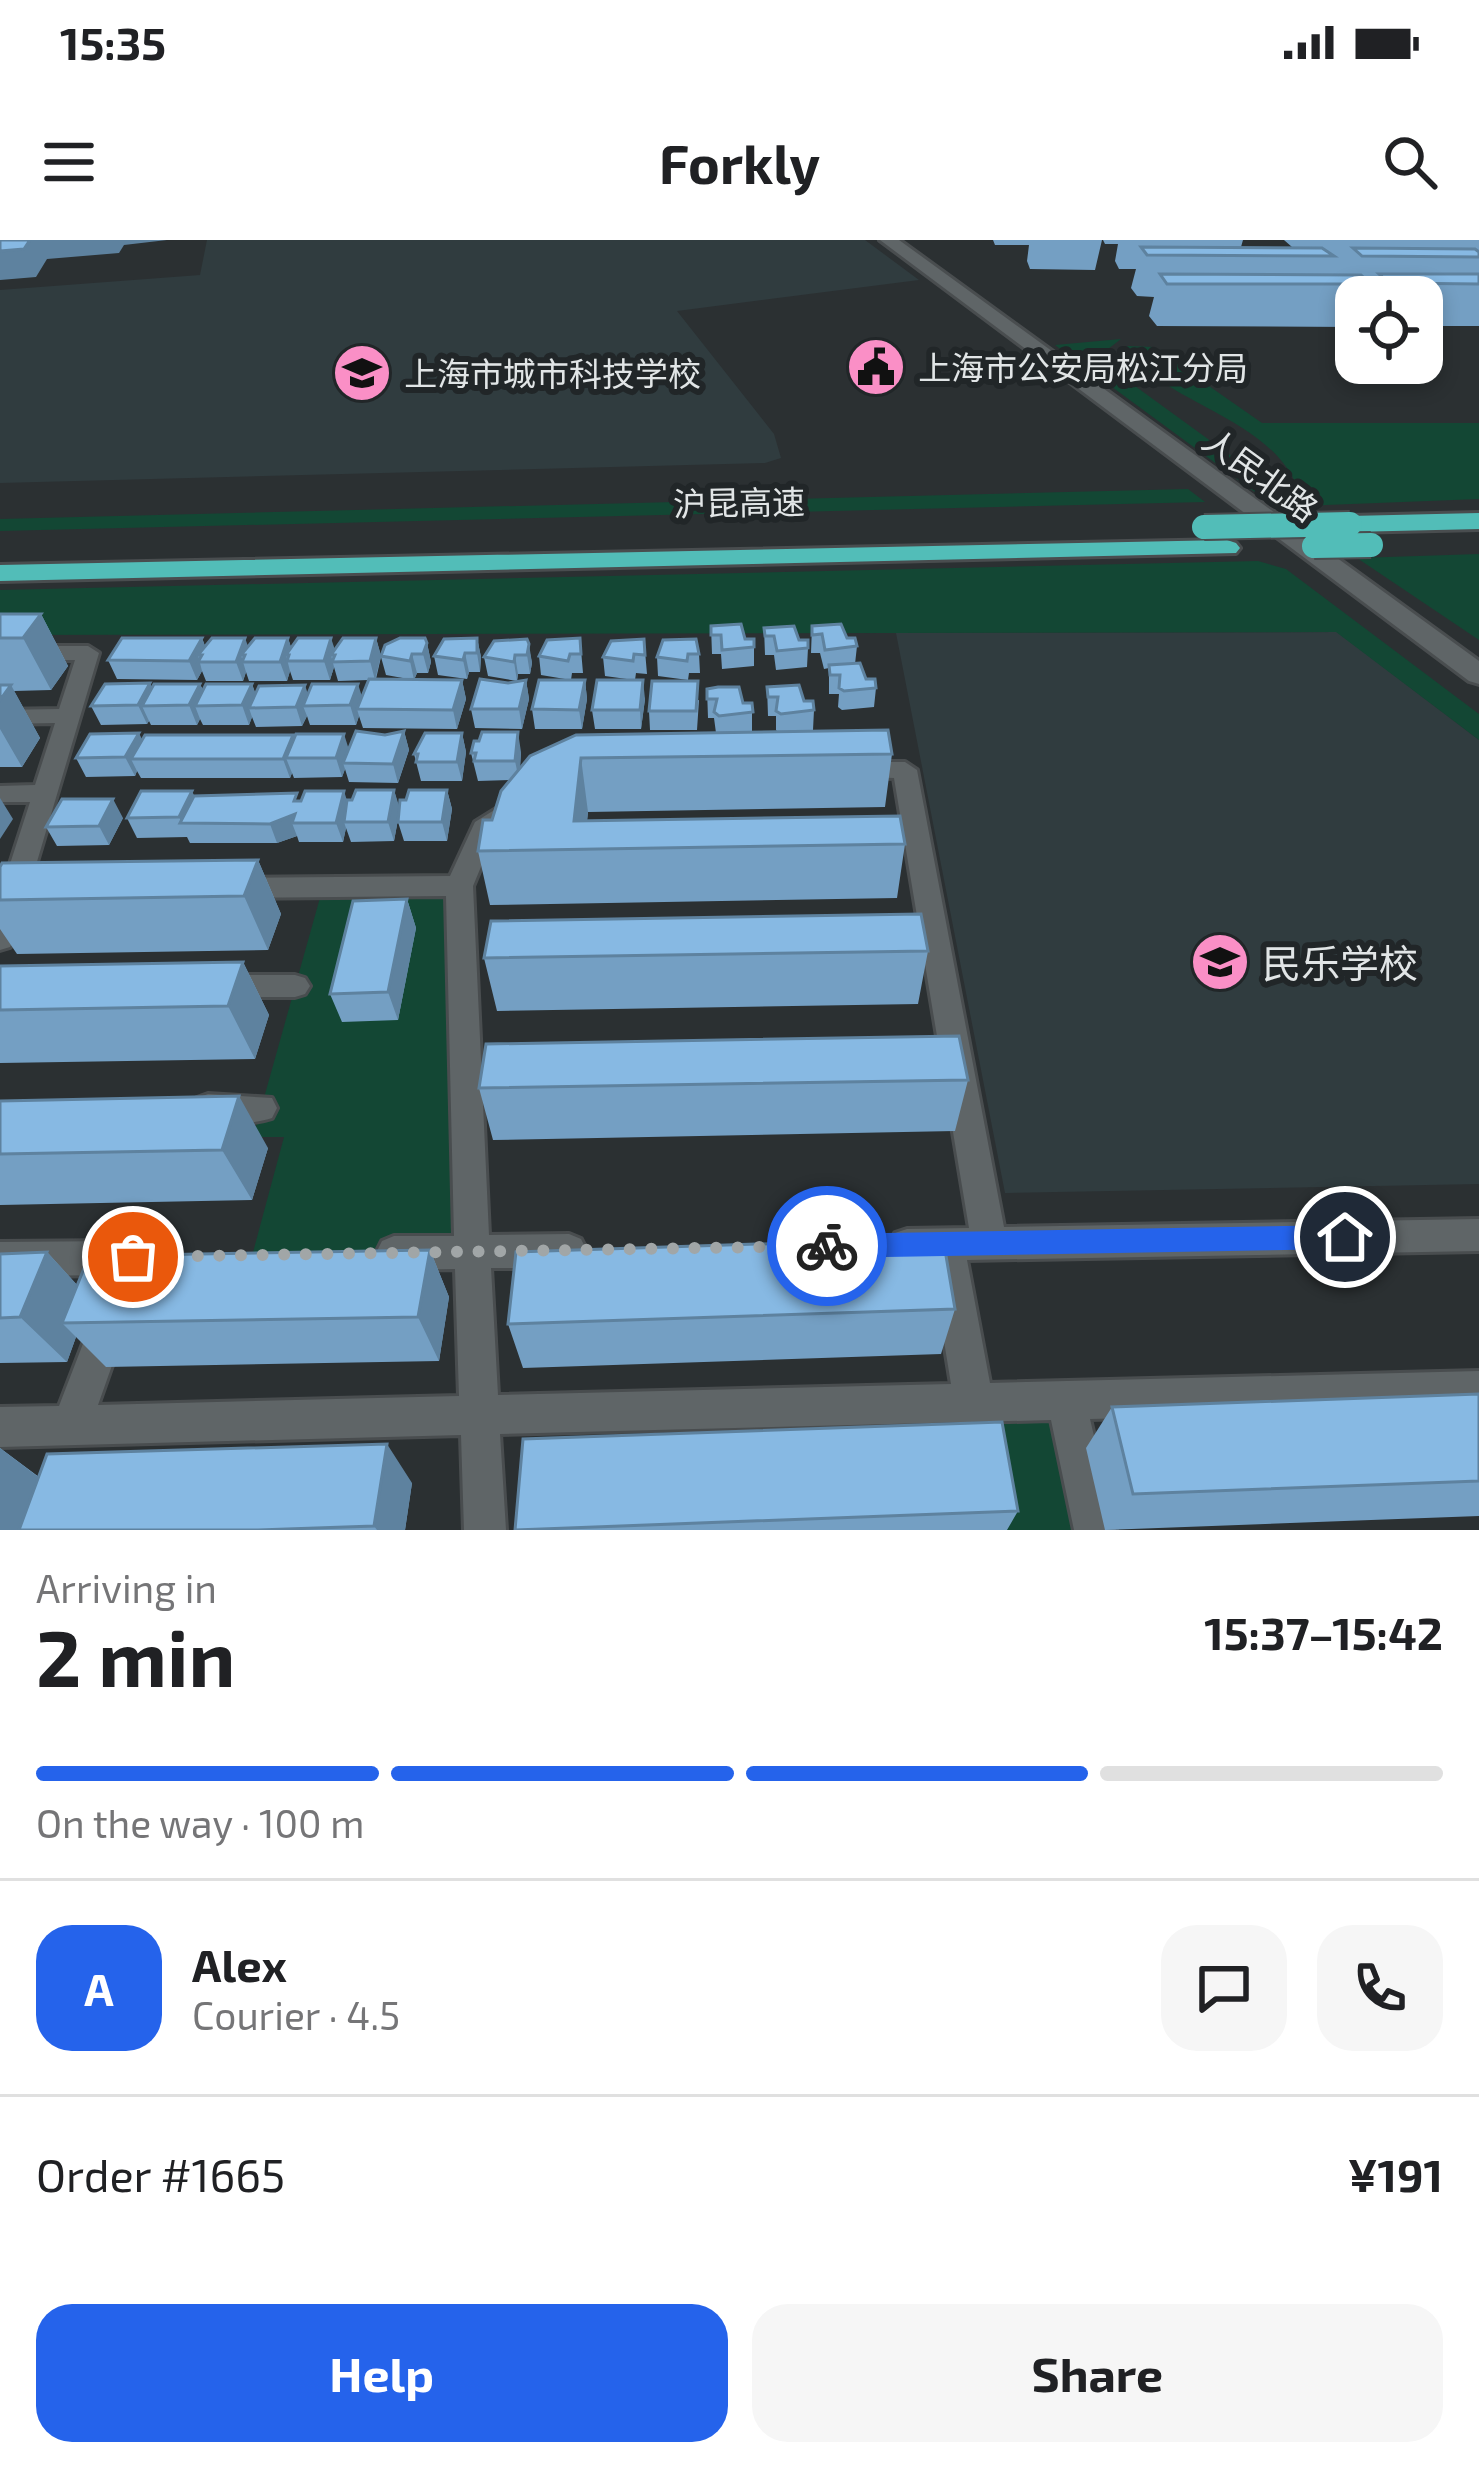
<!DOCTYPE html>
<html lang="en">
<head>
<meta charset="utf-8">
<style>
  body { margin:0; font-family:"Exo 2","Noto Sans SC",sans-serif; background:#f6f6f6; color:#202124; height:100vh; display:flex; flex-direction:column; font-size:45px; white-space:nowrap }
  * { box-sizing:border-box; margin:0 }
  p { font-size:39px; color:#757577 }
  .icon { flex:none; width:66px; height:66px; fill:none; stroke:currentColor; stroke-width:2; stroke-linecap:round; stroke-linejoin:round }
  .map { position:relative; height:1290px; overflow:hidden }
  .panel { display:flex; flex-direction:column; background:#fff; flex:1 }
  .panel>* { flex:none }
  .buttons { position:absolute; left:1335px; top:36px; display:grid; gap:24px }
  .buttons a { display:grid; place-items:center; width:108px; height:108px; border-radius:24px; background:#fff; box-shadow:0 6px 18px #0003; font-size:60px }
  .pin { position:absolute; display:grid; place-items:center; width:102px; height:102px; color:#fff; margin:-51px; border:6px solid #fff; border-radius:50%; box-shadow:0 3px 12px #0007 }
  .courier { position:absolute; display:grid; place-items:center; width:120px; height:120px; margin:-60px; border:9px solid #2563eb; border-radius:50%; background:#fff; color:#222; box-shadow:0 3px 15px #0007 }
  .summary em { font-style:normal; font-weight:700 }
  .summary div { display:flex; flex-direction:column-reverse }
  .summary { display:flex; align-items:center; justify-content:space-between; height:204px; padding:0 36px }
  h1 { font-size:78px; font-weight:700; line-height:90px }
  .bar { display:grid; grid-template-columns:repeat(4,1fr); gap:18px 12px; align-content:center; height:144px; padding:0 36px }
  .bar i { height:15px; border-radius:9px; background:#e0e0e0 }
  .bar .active { background:#2563eb }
  .bar p { grid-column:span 4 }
  .line { display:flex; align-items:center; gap:30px; padding:0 36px; border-top:3px solid #e0e0e0 }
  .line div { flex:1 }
  .round { display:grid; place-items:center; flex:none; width:126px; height:126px; border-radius:36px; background:#f6f6f6 }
  .action { display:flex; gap:24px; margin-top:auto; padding:24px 36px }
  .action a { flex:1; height:138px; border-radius:36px; background:#2563eb; color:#fff; font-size:48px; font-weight:700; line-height:138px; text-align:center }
  .action a+a { background:#f6f6f6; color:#202124 }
  .status { display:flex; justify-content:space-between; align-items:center; height:84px; padding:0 60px; background:#fff; direction:ltr }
  .status svg { height:33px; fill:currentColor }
  header { display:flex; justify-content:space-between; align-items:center; height:156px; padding:0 36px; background:#fff; font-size:54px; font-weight:700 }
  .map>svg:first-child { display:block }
</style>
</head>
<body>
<div class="status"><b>15:35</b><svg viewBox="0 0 49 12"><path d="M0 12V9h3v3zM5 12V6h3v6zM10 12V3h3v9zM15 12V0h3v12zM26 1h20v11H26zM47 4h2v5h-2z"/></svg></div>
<header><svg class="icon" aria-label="menu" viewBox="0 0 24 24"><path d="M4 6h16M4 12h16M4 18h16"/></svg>Forkly<svg class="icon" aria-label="search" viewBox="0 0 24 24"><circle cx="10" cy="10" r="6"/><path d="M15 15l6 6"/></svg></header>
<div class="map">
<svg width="1479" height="1290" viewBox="0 0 1479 1290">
  <rect width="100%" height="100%" fill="#2b3032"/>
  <path fill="#303c3f" d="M207,0H865L919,40L677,71L774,194L781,218L765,223L0,243V50L200,35Z
    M1337,392L1479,500V944L1005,953L896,393Z"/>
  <path fill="#134734" d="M1121,99L1108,109H1084L1274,247L1296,244C1265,174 1155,161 1127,106L1153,107L1262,183H1479V259L1275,267L1055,105Z
    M1188,249L1205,262L0,291V279Z
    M1479,314V400L1357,318Z
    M1258,321L1286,329L1479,474V500L1336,392L0,395V350Z
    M459,646L472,1012L252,1016L284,897H253L323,647Z
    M1066,1160L1095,1290H1004L981,1163Z"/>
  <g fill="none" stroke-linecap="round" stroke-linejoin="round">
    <defs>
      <path id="street" d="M0,406H88L99,413L14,699L10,707L0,710V655L30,562H0V546L35,545L55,483L0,484V470L59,469L75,420H0Z
        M856,522H905L917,530L1004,987L1479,979V1011L967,1020L990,1143L1479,1131V1169L1090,1179L1116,1290H1074L1051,1180L500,1194L506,1290H464L461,1195L0,1207V1167L59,1166L96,1070L109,1065L122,1070L127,1083L98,1165L459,1156L455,1029L394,1030L382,1025L376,1013L382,1001L394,996H454L446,656L235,658L221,648L235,638L450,636L475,582L504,564L517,573L495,593L473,646L489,995L569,994L581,999L587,1011L581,1023L569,1028H491L498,1155L951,1144L931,1021L895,1017L889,1005L895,993L907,989L969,988L894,538L847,536L844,530Z
        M220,735H295L305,738L310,746L305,754L295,757H220L210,754L205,746L210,738Z
        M208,854L272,858L277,868L272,878C251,885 218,885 197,878L192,868L197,858Z
        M122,1001L135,1006L140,1018L135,1030L122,1035L0,1036V1002Z"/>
      <path id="secondary" d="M880,0H899L1479,421V444L1469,441Z"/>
      <path id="highway" d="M1479,273V289L1350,292L1337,284L1350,276Z
        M1227,300L1236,303L1240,308L1236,313L0,341V325Z"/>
    </defs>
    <use href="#street" stroke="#494d4f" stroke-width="6"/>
    <use href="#secondary" stroke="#494d4f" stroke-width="6"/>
    <use href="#highway" stroke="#494d4f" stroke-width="6"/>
    <use href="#street" fill="#5f6567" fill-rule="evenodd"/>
    <use href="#secondary" fill="#5f6567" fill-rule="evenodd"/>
    <use href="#highway" fill="#52bdb8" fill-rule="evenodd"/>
    <defs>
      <path id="highway-bridge" d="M1204,287L1350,284
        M1314,306L1371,305"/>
    </defs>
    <use href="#highway-bridge" stroke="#494d4f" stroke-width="28" stroke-linecap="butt"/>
    <use href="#highway-bridge" stroke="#52bdb8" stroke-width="24"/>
  </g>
  <path fill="#749fc3" d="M993,0H1102L1095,30L1030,29L1027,21L1029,5H995Z
    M1103,0H1243L1241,7H1292L1284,0H1479V86H1422V57H1356L1355,87L1157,86L1149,76L1154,57L1137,56L1131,48L1136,29H1119L1115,21L1118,4H1105Z
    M0,374H41L68,426L51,450L14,451L40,498L22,527H0Z
    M711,386L745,399H754V426L722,429L721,414H712Z
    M812,386L857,406L855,424L866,439L876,448L874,467L842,470L838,467L839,454H829V428L824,429L820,413H811Z
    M764,388L808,408L807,427L776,430L774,415H765Z
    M202,398L205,406L248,407L288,398L291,407L335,410L376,398L381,416L427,403L431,422L428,433H417L414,440L386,435L381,417L376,439L462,440L466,459L457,489L363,488L359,476L356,485H310L307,476L302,486L256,487L252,477L249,485H203L200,479L197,485H151L149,481L147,484L101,485L91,466L150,443L152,448L200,444L203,450L252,444L255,453L362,457L369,440L338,441L334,427L330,440H293L290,431L287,441H249L246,432L243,441H206L202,431L197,440L117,439L108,420Z
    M477,398L481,417L480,432H469L467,439L438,435L434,416Z
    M580,398L583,433H572L571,440H585L587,459L582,489H535L532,469L571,440L541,435L539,416Z
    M527,399L532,423L530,434H518L517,441L488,436L484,417Z
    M644,399L647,434L636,433L635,440L645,459L641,489H595L592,470L634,440L605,436L603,417Z
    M699,414L700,433H689L688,440L658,436L657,417Z
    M526,440L529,459L522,489L475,488L471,469L508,443Z
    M767,447L804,461L814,470L813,490L796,492L892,514L885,567L588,572L587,581L905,604L897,658L490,665L478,611L510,540L478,541L471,513L521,512L520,529L716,493L714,478H708L707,449L743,463H752V492H778L776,490V476H768Z
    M699,460L697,490H650L649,471Z
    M404,491L409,510L398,543L349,542L345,529L342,537L294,538L292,533L290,538H141L137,531L135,536L86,537L76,518L142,500L293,495L294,499L349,508L385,495Z
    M462,493L466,512L462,541H421L414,514Z
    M394,550L399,569L406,560L447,550L452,569L447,601H404L398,582L399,574L394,601L351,602L346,588L343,602H299L297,596L277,603H190L187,597L137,598L127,578L194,556L299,561H347Z
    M123,578L109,605L57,606L46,587Z
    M258,620L281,674L268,710L17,714L0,689V627Z
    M407,659L416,688L398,780L342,782L330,754Z
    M928,711L918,764L497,771L484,718Z
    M243,722L269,775L255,819L0,823V726Z
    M968,840L955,891L493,900L479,848Z
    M0,861L268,908L252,960L0,965Z
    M430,1010L449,1057L439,1121L106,1127L76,1097L67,1122L0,1123V1014L47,1012L77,1045Z
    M955,1069L941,1114L523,1128L508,1084Z
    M1479,1154V1276L1105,1290L1086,1208L1112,1167Z
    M0,1208L39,1237L412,1243L405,1290H0Z
    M1018,1271L1007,1290H515Z"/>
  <path fill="#5e829f" d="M30,0H167L124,5L119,13L47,19L36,37L0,40V11Z
    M41,374L68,426L51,450L23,398Z
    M202,398L209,417L198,415L202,431L197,440L189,421Z
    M245,398L252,417L241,415L246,432L243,441L236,422Z
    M288,398L294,417L286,415L290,431L287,441L280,422Z
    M331,398L337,416L331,415L334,427L330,440L324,421Z
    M376,398L381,416L375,440L370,421Z
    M477,398L481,417L480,432L477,413Z
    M427,403L431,422L428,433L423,414Z
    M529,404L532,423L530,434L527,415Z
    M465,413L469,432L467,439L463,420Z
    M412,414L417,433L414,440L410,421Z
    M515,415L518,434L517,441L514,422Z
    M462,440L466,459L457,489L453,470Z
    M526,440L529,459L522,489L519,469Z
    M585,440L587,459L582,489L579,470Z
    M643,440L645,459L641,489L640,470Z
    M150,443L159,462L142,466L149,481L147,484L138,465Z
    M200,444L208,463L195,466L200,479L197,485L189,465Z
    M252,444L259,463L249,468L252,477L249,485L242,465Z
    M358,444L364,463L357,469L359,476L356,485L350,465Z
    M11,445L40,498L22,527L0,489V460Z
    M305,445L311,464L303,466L307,476L302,486L296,467Z
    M404,491L409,510L398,543L393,524Z
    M518,492L521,512L519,540L515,521Z
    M139,493L148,512L131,519L137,531L135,536L125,517Z
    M462,493L466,512L462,541L457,522Z
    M344,494L350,513L343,523L345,529L342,537L336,518Z
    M293,495L300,514L286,518L292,533L290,538L283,519Z
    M581,518L588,572L584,609L574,581Z
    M394,550L400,569L394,601L388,582Z
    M447,550L452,569L447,601L442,582Z
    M192,551L201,570L182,583L179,577Z
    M344,551L350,570L344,582L346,588L343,602L336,583Z
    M0,558L13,579L0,599Z
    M113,559L123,578L109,605L99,586Z
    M295,574L292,583L297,596L277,603L270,584Z
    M258,620L281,674L268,710L244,656Z
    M407,659L416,688L398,780L388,752Z
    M243,722L269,775L255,819L228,766Z
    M239,856L268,908L252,960L222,910Z
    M430,1010L449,1057L439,1121L418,1077Z
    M47,1012L90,1059L62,1083L76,1097L67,1122L20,1077Z
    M387,1204L412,1243L405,1290H377L374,1286Z
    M0,1208L46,1243L29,1290H0Z"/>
  <path fill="#87b9e3" stroke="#5e829f" stroke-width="3" d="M0,0H30L24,9L0,11Z
    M1141,7L1322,8L1334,16L1147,15Z
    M1353,8L1475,9L1479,12V17L1362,16Z
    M1160,34L1361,35L1370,44H1167Z
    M1379,34H1479V44L1389,43Z
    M0,374H41L23,398H0Z
    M741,384L745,399H754V407L722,410L721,395H711V386Z
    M841,384L847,398H855L857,406L825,410L822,394L812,395V386Z
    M794,386L799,400H808V408L777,411L774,396H765L764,388Z
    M122,398H202L189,421L108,420Z
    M212,398H245L236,422H198L202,415H198Z
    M255,398H288L280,422H242L245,415H241Z
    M298,398H331L324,421H287L289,415H286Z
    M343,398H376L370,421L332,422L335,415H331Z
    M400,398H425L427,403L423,414H412L410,421L381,416L385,405Z
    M477,398V413H465L463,420L434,416L444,399Z
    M580,398L581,414H570L568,421L539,416L547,400Z
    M527,399L529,404L527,415H515L514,422L484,417L494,401Z
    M644,399L645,415L634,414L633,421L603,417L611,401Z
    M696,399L699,414H688L687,421L657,417L663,400Z
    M860,423L866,439H875L876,448L844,451L839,448L840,435H830L829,425Z
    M369,439L462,440L453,470L357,469Z
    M480,439L508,443L526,440L519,469H471Z
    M539,440H585L579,470L532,469Z
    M597,440H643L640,470H592Z
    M652,441H698L696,471H649Z
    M150,443L138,465L91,466L105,444Z
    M154,444H200L189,465L142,466Z
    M206,444H252L242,465L195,466Z
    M312,444H358L350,465L303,466Z
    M0,445H11L0,460Z
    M305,445L296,467L249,468L259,446Z
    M799,445L804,461H813L814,470L781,474L776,471L778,457H768L767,447Z
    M718,447H739L743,463H752L753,472L719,476L714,472L717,459H707V449Z
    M888,490L892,514L581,518L574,581L900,576L905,604L478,611L483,580H492L501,551L530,516L576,495Z
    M356,491L385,495L404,491L393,524L343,523Z
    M482,492H518L515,521H474L476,513H471L474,501H479Z
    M139,493L125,517L76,518L90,494Z
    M425,493H462L457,522H416L418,514H414Z
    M296,494H344L336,518H286Z
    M145,495H293L283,519H131Z
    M356,550H394L388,582H344L347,560H352Z
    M409,550H447L442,582H398L400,560H406Z
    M141,551H192L179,577L127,578Z
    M305,551H344L336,583H292L295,574L270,584L180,583L194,556L297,553L294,561H301Z
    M62,559H113L99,586L46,587Z
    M258,620L244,656L0,660V627L2,623Z
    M407,659L388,752L330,754L353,661Z
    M921,674L928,711L484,718L491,681Z
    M243,722L228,766L0,770V726Z
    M959,796L968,840L479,848L486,804Z
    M239,856L222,910L0,914V861Z
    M943,998L955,1069L508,1084L516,1012Z
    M430,1010L418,1077L62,1083L89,1016Z
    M47,1012L20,1077L0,1078V1014Z
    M1479,1154V1241L1133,1254L1112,1167Z
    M1002,1182L1018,1271L515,1290L523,1199Z
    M387,1204L374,1286L258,1290H19L47,1214Z"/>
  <path fill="#2563eb" d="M1345,985L1358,997L1345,1009L827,1018L815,1006L827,994Z"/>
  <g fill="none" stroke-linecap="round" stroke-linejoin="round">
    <path stroke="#a1a6a7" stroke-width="12" stroke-dasharray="0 21.6" d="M133,1017L827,1006"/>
  </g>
  <defs>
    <symbol id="civic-disc" viewBox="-11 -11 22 22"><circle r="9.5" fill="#fa8fc6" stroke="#212628"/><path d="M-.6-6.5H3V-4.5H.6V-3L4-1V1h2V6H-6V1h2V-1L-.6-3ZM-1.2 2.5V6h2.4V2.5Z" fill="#111"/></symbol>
    <symbol id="school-disc" viewBox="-11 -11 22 22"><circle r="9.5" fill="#fa8fc6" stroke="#212628"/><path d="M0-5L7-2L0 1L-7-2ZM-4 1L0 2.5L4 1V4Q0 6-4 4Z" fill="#111"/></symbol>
  </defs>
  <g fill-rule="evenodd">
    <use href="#civic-disc" x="843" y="94" width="66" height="66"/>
    <use href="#school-disc" x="329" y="100" width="66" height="66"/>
    <use href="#school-disc" x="1187" y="689" width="66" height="66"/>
  </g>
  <g text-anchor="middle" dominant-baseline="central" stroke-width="12" stroke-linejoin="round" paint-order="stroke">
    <g font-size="33" fill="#e1e5e6" stroke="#212628" text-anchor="start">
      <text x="918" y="127">上海市公安局松江分局</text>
      <text x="404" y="133">上海市城市科技学校</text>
    </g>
    <g font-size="33" fill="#e1e5e6" stroke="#212628">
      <text transform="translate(1261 234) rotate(36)">人民北路</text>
      <text transform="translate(739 262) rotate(-1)">沪昆高速</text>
    </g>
    <g font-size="39" fill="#e1e5e6" stroke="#212628" text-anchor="start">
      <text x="1262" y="722">民乐学校</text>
    </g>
  </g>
</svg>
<div class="buttons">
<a><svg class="icon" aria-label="locate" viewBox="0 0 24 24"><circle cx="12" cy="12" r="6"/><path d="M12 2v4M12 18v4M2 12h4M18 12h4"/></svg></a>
</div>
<div class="pin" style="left:133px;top:1017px;background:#ea580c"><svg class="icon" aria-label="bag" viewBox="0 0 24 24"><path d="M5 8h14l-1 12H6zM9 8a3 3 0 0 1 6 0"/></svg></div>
<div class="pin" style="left:1345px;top:997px;background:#1f2937"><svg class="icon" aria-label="home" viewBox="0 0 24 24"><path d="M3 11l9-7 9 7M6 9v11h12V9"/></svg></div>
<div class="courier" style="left:827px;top:1006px"><svg class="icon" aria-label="bike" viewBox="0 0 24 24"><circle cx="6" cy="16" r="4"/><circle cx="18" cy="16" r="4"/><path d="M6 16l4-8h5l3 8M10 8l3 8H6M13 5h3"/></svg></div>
</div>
<section class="panel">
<div class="summary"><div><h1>2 min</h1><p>Arriving in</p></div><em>15:37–15:42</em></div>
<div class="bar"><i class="active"></i><i class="active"></i><i class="active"></i><i></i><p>On the way · 100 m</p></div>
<div class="line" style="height:216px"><b class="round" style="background:#2563eb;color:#fff">A</b><div><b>Alex</b><p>Courier · 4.5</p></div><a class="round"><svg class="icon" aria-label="chat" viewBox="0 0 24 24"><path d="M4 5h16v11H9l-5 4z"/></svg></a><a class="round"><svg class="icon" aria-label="phone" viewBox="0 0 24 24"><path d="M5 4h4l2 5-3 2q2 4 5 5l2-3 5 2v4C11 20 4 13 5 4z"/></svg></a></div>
<div class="line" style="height:156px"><div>Order #1665</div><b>¥191</b></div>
<div class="action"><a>Help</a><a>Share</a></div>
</section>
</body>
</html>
